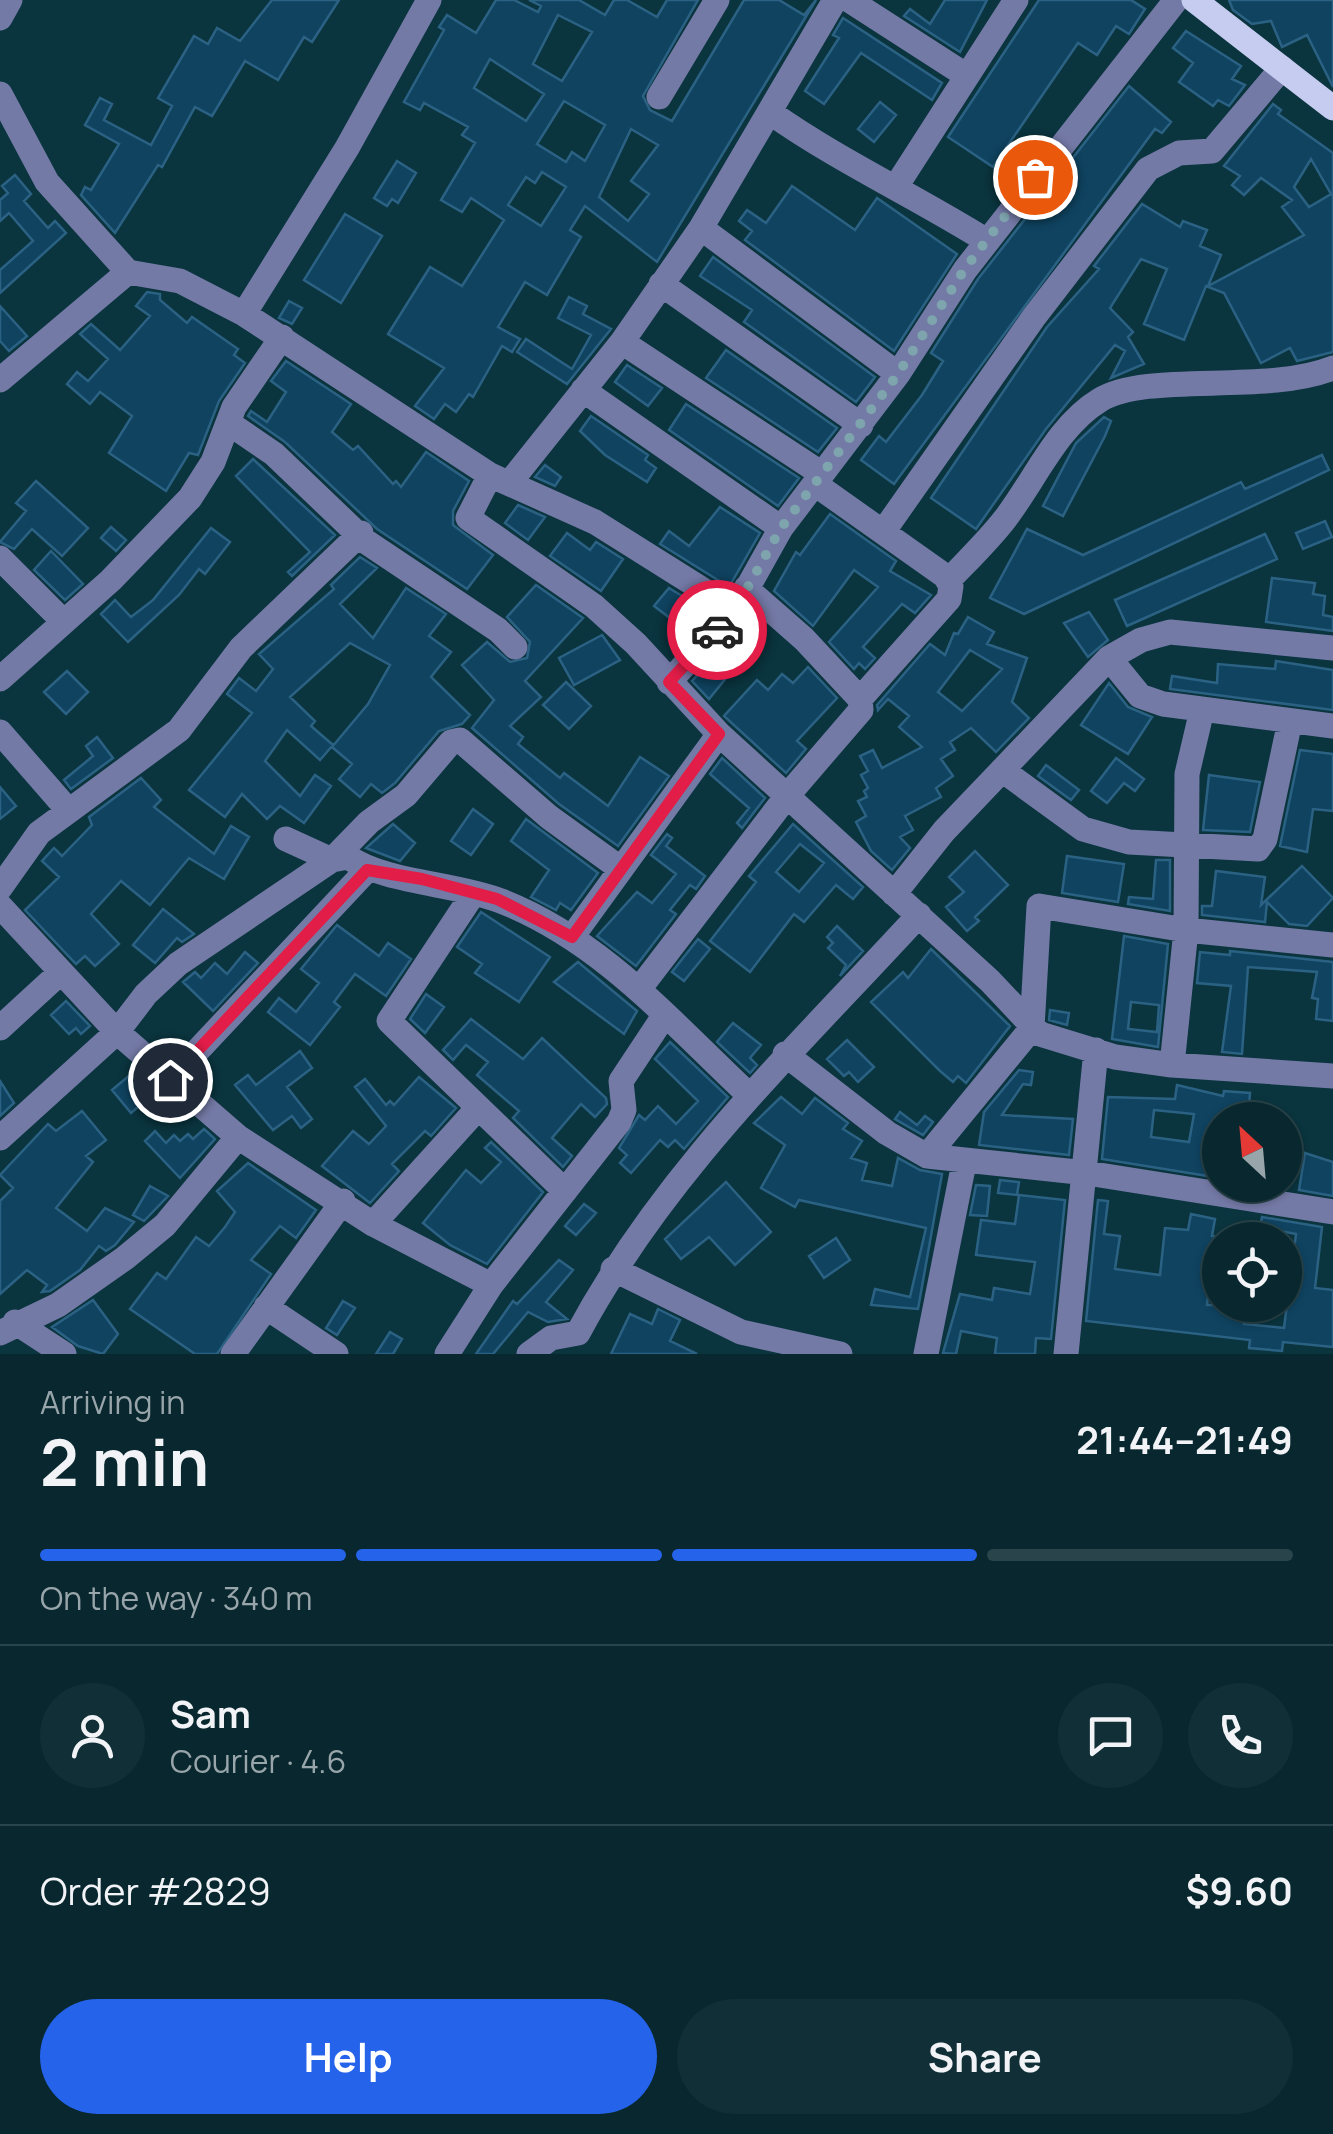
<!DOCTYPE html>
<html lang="en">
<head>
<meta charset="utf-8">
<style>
  body { margin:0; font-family:Manrope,sans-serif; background:#112f36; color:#f1f3f6; height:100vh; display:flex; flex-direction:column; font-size:38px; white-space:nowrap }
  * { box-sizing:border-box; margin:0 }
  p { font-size:32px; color:#98a5aa }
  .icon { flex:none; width:55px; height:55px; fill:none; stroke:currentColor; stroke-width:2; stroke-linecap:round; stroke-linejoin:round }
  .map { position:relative; height:1354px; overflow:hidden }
  .sheet { display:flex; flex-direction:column; background:#08272e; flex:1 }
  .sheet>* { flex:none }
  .needle { width:65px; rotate:334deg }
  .controls { position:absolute; left:1202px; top:1102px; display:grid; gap:20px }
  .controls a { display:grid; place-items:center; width:100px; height:100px; border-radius:50%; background:#08272e; box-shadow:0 2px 8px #0004,0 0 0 2px #29444a; font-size:50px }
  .pin { position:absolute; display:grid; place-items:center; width:85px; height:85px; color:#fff; margin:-42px; border:5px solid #fff; border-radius:50%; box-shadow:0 2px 10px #0007 }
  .courier { position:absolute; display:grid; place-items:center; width:100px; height:100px; margin:-50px; border:8px solid #e11d48; border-radius:50%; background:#fff; color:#222; box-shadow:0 2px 12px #0007 }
  .headline em { font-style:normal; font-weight:700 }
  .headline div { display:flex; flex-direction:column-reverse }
  .headline { display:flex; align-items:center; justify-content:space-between; height:170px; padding:0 40px }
  h1 { font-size:65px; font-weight:700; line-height:75px }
  .bar { display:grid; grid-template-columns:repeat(4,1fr); gap:15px 10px; align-content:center; height:120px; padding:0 40px }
  .bar i { height:12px; border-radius:8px; background:#29444a }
  .bar .selected { background:#2563eb }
  .bar p { grid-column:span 4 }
  .line { display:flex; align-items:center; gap:25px; padding:0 40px; border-top:2px solid #29444a }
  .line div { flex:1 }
  .round { display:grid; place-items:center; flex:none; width:105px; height:105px; border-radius:52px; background:#112f36 }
  .button { display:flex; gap:20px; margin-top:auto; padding:20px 40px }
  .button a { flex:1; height:115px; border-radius:60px; background:#2563eb; color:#fff; font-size:40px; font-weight:700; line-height:115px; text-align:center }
  .button a+a { background:#112f36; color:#f1f3f6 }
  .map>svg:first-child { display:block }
</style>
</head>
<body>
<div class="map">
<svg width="1333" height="1354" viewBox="0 0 1333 1354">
  <rect width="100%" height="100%" fill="#0a343e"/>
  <path fill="#0f4360" stroke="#2b6284" stroke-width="2.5" fill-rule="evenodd" d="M272,0H339L312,42L304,37L278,80L245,61L212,116L195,107L162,167L158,165L115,233L81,195L85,187L91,190L119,144L85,125L100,98L112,104L104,120L151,145L172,106L158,98L194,36L208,44L217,28L240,41Z
    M496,0H514L538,12L541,6L529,0H579L605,15L614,0H627L657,17L667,0H698L643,96L650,110L672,121L744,0H779L804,15L816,0L657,262L585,206L570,230L581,237L547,295L525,282L498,327L520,339L512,352L502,346L473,397L469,394L456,412L445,404L434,419L415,406L444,368L388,334L430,267L462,286L504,220L471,198L462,212L441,200L475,143L462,135L468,127L424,103L420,110L404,102L444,30L439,27L447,15L476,33ZM558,15L592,32L562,81L533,64ZM490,59L544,94L526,121L474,88ZM564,101L605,125L585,161L572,152L566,162L537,144ZM631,129L658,145L631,181L649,194L628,221L599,197ZM542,172L566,187L541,226L508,205L526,177L535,183Z
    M945,0H987L960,52L904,16L910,9L930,24Z
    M1039,0H1131L1145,9L1129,34L1116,26L1097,55L1078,43L993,167L948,137Z
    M1229,0H1333V87L1307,35L1282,47L1271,21L1252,24L1233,10Z
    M843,18L942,83L932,100L861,53L824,104L805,91L839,38L833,35Z
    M1186,31L1241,66L1232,79L1245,85L1229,106L1218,100L1213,106L1179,82L1193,63L1173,48Z
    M1129,86L1171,122L1162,133L1155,129L894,484L861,460L879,436L886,442L922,395L943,361L931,353L978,279Z
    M880,102L896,115L874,142L858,129Z
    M1273,104L1281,110L1278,114L1333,153V352L1297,361L1290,348L1261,363L1224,293L1206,286L1184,340L1144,324L1167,269L1141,259L1110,308L1133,332L1128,337L1144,364L1111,378L1125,351L1115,345L1046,429L976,529L931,498L1047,327L1099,269L1094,266L1142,204L1180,227L1183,221L1207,230L1200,246L1221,255L1208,286L1304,235L1282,207L1292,200L1261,178L1244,195L1232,185L1240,176L1224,166ZM1311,159L1331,194L1309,207L1294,187Z
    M397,161L416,173L398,203L392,199L387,206L374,198Z
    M15,175L31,194L24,201L48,228L55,221L66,233L0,293V270L33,241L9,213L0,221V200L8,193L2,186Z
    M792,186L855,230L877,198L957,254L894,351L745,240L752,231L739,221L747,210L766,223Z
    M345,214L382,236L341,303L304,280Z
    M713,257L875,377L856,402L744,322L752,310L700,276Z
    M147,292L160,294V300L187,323L192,317L238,349L234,355L245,363L219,401L198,455L189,453L166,491L109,453L132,416L100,392L90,404L67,384L77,372L88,381L108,359L80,334L91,324L120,350L150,316L136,306Z
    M569,297L587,306L583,314L611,329L567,384L517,352L526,339L572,369L591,335L558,318Z
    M289,301L302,308L292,324L279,318Z
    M0,306L27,336L9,351L0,341Z
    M726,350L837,428L818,452L706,378Z
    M286,361L351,404L332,432L353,450L358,446L393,484L396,481L401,487L426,452L469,481L453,511V525L493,555L467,589L377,529L285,442L248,416L251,411L267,422L286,392L271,381Z
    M627,365L662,388L648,406L615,382Z
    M686,404L799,478L778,506L669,430Z
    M591,416L648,455L645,460L656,468L647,482L605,455L580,431Z
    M1104,417L1111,421L1105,436L1063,516L1043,506L1076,443Z
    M1322,455L1329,470L1024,614L990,598L1027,529L1083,555L1241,482L1245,489Z
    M253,459L335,535L292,576L288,572L310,552L236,476Z
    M545,465L561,477L555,486L535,477Z
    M36,481L88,528L62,556L32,529L14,549L0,542L26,511L16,503Z
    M518,505L545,517L528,540L505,523Z
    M720,507L760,533L729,587L660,544L669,531L689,546Z
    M830,514L896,561L890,571L931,595L915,613L902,604L863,647L875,658L865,669L859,663L854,669L829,642L878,587L854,570L813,626L774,591L796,552L800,555Z
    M1325,521L1332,537L1303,549L1296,533Z
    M111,527L126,540L116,551L101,538Z
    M211,528L230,542L205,574L199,569L179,595L128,642L101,614L115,600L131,617L153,600Z
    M567,533L590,550L596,542L623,559L601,591L550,556Z
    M1265,534L1277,559L1127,626L1115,600Z
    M51,551L83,584L65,600L34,570Z
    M360,557L377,568L340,604L373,638L406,588L446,614L429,636L451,652L431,677L470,715L462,724L439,731L395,783L382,793L371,784L360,797L339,779L352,764L332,747L368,704L390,665L350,643L290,697L315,721L311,726L333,745L320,760L287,730L265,761L300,796L315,775L331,786L304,823L280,806L267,819L242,794L225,817L189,790L252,713L227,694L239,678L256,691L273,669L259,654L334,589L331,585Z
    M1272,578L1315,583L1313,594L1325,596L1323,615L1333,617V631L1266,622Z
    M536,585L583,618L525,681L541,697L510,726L523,737L518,744L560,778L564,773L608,806L640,757L669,776L618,846L559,804L472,728L494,700L462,665L487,642L510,662L527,658L530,642L507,617Z
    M669,588L710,613L702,622L685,608L674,621L654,606Z
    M1089,612L1108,640L1088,657L1064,623Z
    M968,617L994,632L987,644L1027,658L1012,702L1029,718L996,752L971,728L950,742L955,750L941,759L953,776L936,788L941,797L905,816L913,830L900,837L910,848L892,870L871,851L856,822L866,816L858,801L867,797L864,791L868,788L861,775L868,771L860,756L873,750L882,768L922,747L899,727L909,716L888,699L878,710L877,705L930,644L945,655L954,633L958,634ZM970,650L1002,669L962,711L938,692Z
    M602,635L620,660L574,685L559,658Z
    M723,647L739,662L709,699L692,681Z
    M1276,661L1333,670V710L1170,689L1172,676L1217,683L1218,664L1275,669Z
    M808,667L837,698L797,741L806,749L786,773L724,716L757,680L768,690L782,674L793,683Z
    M67,671L88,692L66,714L44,692Z
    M566,682L591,706L569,729L543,705Z
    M1109,683L1128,707L1152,717L1128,754L1081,725Z
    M97,737L113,758L71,789L64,780L93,756L86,746Z
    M1300,750L1333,754V811L1313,809L1307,852L1280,846Z
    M722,758L765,798L742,828L737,823L749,808L710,774Z
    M1116,758L1144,779L1135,791L1124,783L1107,803L1091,791Z
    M1046,765L1079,790L1071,800L1038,776Z
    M1209,775L1260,782L1250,832L1203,830Z
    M141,778L161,800L154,807L214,854L231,826L249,837L224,879L189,858L150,905L121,881L91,914L119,944L95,966L85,956L76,964L25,910L59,877L42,861L54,848L62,856L92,825L89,817Z
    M0,787L16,806L0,819Z
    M473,809L493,824L471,855L451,841Z
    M526,819L598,873L571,910L560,903L556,910L531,897L549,870L511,841Z
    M393,824L415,843L400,861L366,848Z
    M793,824L863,887L853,899L836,885L804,922L794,914L750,972L710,941L756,882L749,876ZM800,844L824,863L799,892L776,872Z
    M667,834L672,838L666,846L705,876L696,889L690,885L670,910L676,914L636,966L597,936L637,892L652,903L676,874L651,855Z
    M975,851L1008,885L975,917L979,921L967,931L946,907L964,892L949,877Z
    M1067,856L1124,864L1118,902L1062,893Z
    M1156,860H1170V911L1128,904L1129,897L1153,899Z
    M1302,866L1333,898L1307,926L1289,924L1267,902L1265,922L1202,915V906H1212L1216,871L1265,877L1261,905Z
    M163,909L194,934L182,942L177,938L155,963L133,945Z
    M481,912L550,957L519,1002L475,973L482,964L457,947Z
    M337,925L379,956L388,943L411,959L386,996L355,974L334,1002L340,1007L310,1045L268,1012L279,998L296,1012L319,983L301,969Z
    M837,926L863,951L840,976L846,965L828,948L833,943L827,937Z
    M1124,936L1168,944L1158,1047L1112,1039ZM1131,1002L1159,1005L1157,1032L1128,1029Z
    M698,939L710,949L684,981L672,972Z
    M931,949L1010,1026L966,1083L958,1076L953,1082L940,1071L871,1002L903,972L908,978Z
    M1230,951L1333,962V1021L1316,1019L1318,999L1312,998L1317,972L1248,967L1242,1054L1222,1052L1231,986L1197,983L1200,952L1230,955Z
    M245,952L258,963L213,1011L183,982L195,972L201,978L215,963L227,974Z
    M578,962L637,1011L624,1034L554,982Z
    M426,994L444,1007L425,1033L410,1019Z
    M66,1001L90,1026L81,1034L76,1028L69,1034L51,1015Z
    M1050,1010L1069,1013L1067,1025L1049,1020Z
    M471,1019L523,1059L542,1038L606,1098L607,1104L595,1117L581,1104L552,1138L572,1156L563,1167L513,1118L519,1111L477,1075L488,1062L466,1045L453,1060L443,1050Z
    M733,1023L761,1045L750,1058L757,1065L750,1073L717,1042Z
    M847,1040L874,1067L858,1082L849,1072L844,1076L827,1059Z
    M670,1042L728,1097L684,1149L675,1140L668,1147L660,1140L631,1173L620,1163L627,1155L619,1148L639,1115L645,1120L658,1106L676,1124L698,1101L655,1059Z
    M300,1051L312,1068L287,1087L312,1119L301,1128L292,1116L273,1130L235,1085L248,1075L256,1085Z
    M136,1070L156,1092L131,1113L112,1090Z
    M1019,1070L1033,1072L1031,1085L1023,1084L1002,1115L1073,1119L1069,1155L979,1145L984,1112Z
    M419,1077L456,1108L431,1136L425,1131L392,1164L399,1171L370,1203L322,1166L353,1131L369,1144L386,1126L355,1087L365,1079L386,1105L390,1101L394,1105Z
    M0,1081L14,1103L0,1116Z
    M1177,1085L1223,1096L1224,1091L1250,1093L1248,1120H1220L1213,1172H1220V1178L1102,1159L1108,1097L1175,1099ZM1154,1110L1194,1114L1189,1142L1151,1137Z
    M781,1097L802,1114L815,1098L848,1123L843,1129L862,1141L851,1158L867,1163L862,1180L892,1186L898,1158L920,1170L942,1174L918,1309L871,1305L875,1289L910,1297L926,1228L799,1200L795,1207L761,1188L785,1145L754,1123Z
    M82,1111L106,1140L86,1156L93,1162L56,1208L87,1231L105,1208L134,1222L115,1245L106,1251L99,1246L80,1270L50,1291L42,1292L47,1285L27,1270L0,1294V1201L13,1188L0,1175L48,1124L56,1131Z
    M900,1112L917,1125L925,1116L933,1122L923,1135L895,1119Z
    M204,1129L215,1139L180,1178L145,1141L155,1131L166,1143L174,1135L180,1141L188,1134L193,1139Z
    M491,1142L543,1192L487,1264L450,1245L423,1223L466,1170L481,1183L501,1162L485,1148Z
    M1305,1153L1333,1162V1196L1299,1190Z
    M248,1163L316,1210L296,1238L280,1226L251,1260L271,1274L217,1354H195L130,1309L157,1273L166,1279L196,1237L209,1246L225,1227L235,1212L217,1191Z
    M1000,1180L1019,1182L1017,1195L998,1193Z
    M726,1182L771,1232L735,1265L709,1237L681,1259L665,1239Z
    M976,1185L990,1186L987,1216L970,1215Z
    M150,1186L168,1196L144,1221L133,1215Z
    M1019,1195L1065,1200L1051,1339L1036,1338L1035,1354H995L997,1338L961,1331L956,1354L943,1353L960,1294L992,1300L994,1288L1030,1294L1035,1262L976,1255L981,1220L1015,1224Z
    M1098,1200L1108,1201L1104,1234L1120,1236L1115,1269L1160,1275L1165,1228L1188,1230L1191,1214L1215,1219L1212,1236L1220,1237V1275L1211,1273L1207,1305H1246L1244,1324L1284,1328L1296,1234L1260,1227L1262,1217L1322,1227L1315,1288L1333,1290V1347L1283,1342L1282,1351L1249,1348L1250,1340L1086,1321Z
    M584,1204L596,1213L576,1235L565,1226Z
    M836,1238L850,1260L824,1278L809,1256Z
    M559,1260L573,1270L546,1302L567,1319L548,1322L528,1312L493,1354H476L513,1301L517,1304Z
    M93,1300L118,1334L103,1354L78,1346L52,1327Z
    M343,1301L355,1308L337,1335L326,1328Z
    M658,1309L680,1320L670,1341L697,1354H611L630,1314L652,1324Z
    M390,1332L402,1339L393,1354H376Z"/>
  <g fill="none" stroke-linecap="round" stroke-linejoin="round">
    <path stroke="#747aa6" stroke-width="25" d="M849,0L967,76
      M0,18L10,0
      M0,94L47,182L128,272
      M659,97L717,0
      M771,113C839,161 915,196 987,241
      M897,185L1016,0
      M701,228L898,374
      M661,284L861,425
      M244,314L347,148L429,0
      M622,342L822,474
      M0,380L128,272L180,281L244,314L490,475L595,522L735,610
      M583,390L781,528
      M230,424L274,454L365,541L498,630L515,647
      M490,475L468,518L594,606L636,644L719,734L990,981L1040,1034L1115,1057L1172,1065L1333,1076
      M511,481L622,342L701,228L835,0
      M883,532L1034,317L1148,169L1179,153L1212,151L1282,68
      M0,558L64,622
      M948,581C967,561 988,541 1005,519C1035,480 1057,426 1100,400C1147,371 1266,395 1333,368
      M746,588L804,639L860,699
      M1109,658L1140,696L1163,704L1333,726
      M0,679L111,580L190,498L213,462L234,407L282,337
      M669,682L735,610L781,528L898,374L965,270L1176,0
      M0,732L68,810
      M1002,770L1083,829L1129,842L1258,849L1265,839L1290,721
      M286,839L332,860L348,857C385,883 455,883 501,901C601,940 671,1022 748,1094
      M0,888L39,833L179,730L241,648L361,533
      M473,894L389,1021L565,1191
      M894,894L944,831L1109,658L1141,640L1170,632L1333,648
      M0,906L117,1032L238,1137L373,1224L491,1285
      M572,937L719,734
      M640,988L787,796L861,710L860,699L949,599L951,586L945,576L815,484
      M0,1028L61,972
      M785,1054L887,1133L927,1156L1087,1173L1333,1212
      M1172,1065L1186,930L1187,774L1202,710
      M170,1080L367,870
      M0,1138L117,1032L146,994L178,964L332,860L369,822L406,795L451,742L460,740L549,817L621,869
      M927,1156L1032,1028L1039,906L1186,930L1333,945
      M373,1224L478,1108
      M613,1269L741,1332L840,1354
      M266,1307L336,1354
      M15,1322L64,1354
      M0,1333L58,1305L125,1258L165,1225L238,1137
      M233,1354L343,1201
      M447,1354L491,1285L619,1122L624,1110L621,1081L664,1016
      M529,1354L551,1338L578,1333C665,1171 796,1049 919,915
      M926,1354L964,1163
      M1066,1354L1096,1050"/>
    <path stroke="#c6cbf0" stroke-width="25" d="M1194,0L1333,108"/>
  </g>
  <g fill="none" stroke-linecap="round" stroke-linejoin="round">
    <path stroke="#7ea4ae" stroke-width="10" stroke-dasharray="0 18" d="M717,630L735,610L781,528L898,374L964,270L1035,177"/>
    <path stroke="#e11d48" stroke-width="12" d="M170,1080L367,870L422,879L497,899L572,937L719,734L669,682L717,630"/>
  </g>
</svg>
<div class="controls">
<a><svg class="needle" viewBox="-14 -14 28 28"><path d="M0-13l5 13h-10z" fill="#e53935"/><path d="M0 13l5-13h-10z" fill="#98a5aa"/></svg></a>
<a><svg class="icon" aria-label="locate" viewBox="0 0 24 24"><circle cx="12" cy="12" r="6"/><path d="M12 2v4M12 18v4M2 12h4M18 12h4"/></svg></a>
</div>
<div class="pin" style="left:1035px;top:177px;background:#ea580c"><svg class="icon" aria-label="bag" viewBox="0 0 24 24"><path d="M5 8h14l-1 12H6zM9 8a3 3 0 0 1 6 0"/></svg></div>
<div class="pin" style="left:170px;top:1080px;background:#1f2937"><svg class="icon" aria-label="home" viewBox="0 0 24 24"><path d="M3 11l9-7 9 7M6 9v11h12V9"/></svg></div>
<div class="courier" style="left:717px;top:630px"><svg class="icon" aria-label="car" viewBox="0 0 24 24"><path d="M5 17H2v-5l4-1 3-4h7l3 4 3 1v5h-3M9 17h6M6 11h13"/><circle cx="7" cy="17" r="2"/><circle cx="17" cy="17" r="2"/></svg></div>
</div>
<section class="sheet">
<div class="headline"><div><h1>2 min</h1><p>Arriving in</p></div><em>21:44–21:49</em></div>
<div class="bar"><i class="selected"></i><i class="selected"></i><i class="selected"></i><i></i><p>On the way · 340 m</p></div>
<div class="line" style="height:180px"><a class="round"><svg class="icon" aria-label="person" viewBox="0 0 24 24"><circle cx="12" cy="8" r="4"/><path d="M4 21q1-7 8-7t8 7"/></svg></a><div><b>Sam</b><p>Courier · 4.6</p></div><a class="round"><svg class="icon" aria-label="chat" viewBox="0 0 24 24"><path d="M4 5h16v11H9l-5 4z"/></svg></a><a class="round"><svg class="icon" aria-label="phone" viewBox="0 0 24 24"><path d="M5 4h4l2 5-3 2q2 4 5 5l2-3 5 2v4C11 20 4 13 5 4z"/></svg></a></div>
<div class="line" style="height:130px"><div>Order #2829</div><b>$9.60</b></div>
<div class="button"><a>Help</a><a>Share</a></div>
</section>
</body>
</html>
